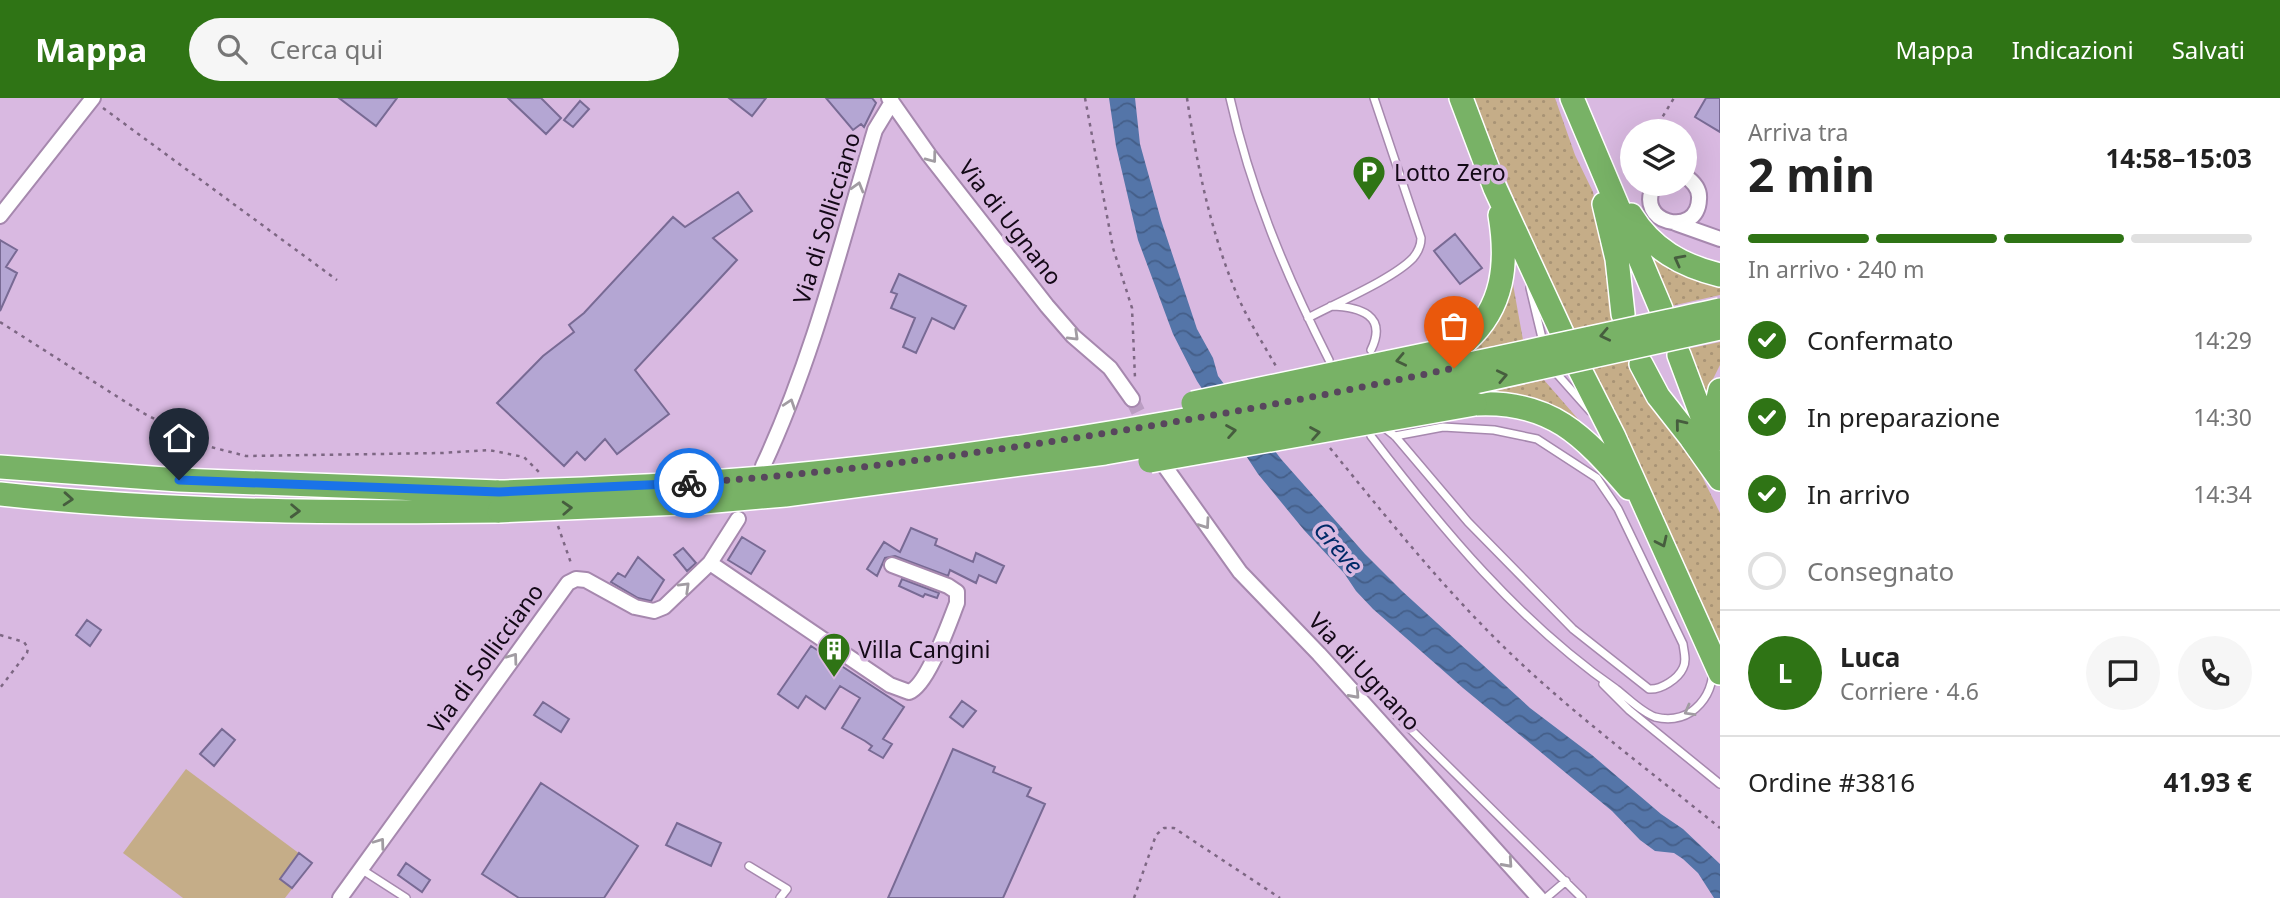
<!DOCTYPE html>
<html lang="it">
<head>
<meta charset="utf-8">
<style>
  body { margin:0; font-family:"Noto Sans",sans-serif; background:#f6f6f6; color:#222; height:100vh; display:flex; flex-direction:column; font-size:26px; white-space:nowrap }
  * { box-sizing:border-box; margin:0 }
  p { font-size:23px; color:#767676 }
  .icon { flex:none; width:38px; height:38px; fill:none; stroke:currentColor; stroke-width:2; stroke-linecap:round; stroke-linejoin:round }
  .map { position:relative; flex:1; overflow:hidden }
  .drawer { display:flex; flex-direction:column; background:#fff; width:560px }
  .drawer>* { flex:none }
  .controls { position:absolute; left:1620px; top:21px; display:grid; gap:14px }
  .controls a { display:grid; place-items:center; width:77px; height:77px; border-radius:50%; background:#fff; box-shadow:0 7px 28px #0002; font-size:35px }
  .pin { position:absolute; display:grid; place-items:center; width:60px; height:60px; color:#fff; margin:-72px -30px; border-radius:50% 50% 50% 0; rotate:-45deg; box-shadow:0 0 7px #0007 }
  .pin .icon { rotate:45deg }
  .courier { position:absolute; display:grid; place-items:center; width:70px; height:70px; margin:-35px; border:5px solid #1a73e8; border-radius:50%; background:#fff; color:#222; box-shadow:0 2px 9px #0007 }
  .head em { font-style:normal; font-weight:700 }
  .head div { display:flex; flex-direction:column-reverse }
  .head { display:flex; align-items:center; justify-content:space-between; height:119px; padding:0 28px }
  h1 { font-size:46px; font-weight:700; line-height:52px }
  .bar { display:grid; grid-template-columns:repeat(4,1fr); gap:10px 7px; align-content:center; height:84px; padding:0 28px }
  .bar i { height:9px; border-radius:5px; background:#e0e0e0 }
  .bar .current { background:#2f7415 }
  .bar p { grid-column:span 4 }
  .line { display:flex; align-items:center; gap:18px; padding:0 28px; border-top:2px solid #e0e0e0 }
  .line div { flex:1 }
  .round { display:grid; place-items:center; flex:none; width:74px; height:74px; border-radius:37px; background:#f6f6f6 }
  ol { padding:0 28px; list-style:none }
  li { display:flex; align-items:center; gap:21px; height:77px }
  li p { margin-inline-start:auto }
  li .icon { padding:7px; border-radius:50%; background:#2f7415; color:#fff; stroke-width:4 }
  li:last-child { color:#767676 }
  li i { width:38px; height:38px; border:4px solid #e0e0e0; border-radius:50% }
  header { display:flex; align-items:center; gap:42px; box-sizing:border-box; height:98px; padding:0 35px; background:#2f7415; color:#fff }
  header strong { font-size:33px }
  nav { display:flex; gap:38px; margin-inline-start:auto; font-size:24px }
  .search { width:490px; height:63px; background:#f6f6f6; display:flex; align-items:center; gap:18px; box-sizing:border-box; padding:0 24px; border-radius:38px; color:#767676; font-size:26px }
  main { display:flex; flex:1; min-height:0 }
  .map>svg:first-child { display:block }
</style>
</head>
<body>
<header>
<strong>Mappa</strong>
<div class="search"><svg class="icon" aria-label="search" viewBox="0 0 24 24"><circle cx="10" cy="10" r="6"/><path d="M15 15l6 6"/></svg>Cerca qui</div>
<nav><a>Mappa</a><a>Indicazioni</a><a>Salvati</a></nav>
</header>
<main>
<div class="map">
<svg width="1720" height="800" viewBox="0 0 1720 800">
  <defs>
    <pattern id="grass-dots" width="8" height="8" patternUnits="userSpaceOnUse" patternTransform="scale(1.75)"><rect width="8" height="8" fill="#c5ad88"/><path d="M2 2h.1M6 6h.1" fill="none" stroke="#a89375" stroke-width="1.8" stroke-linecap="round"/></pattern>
    <pattern id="water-waves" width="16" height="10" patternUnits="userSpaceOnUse" patternTransform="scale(1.75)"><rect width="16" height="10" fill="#5475a8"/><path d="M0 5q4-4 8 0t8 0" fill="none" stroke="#445e88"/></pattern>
  </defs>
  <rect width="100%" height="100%" fill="#d9b9e1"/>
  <path fill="url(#grass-dots)" d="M1473,0H1555L1575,57L1593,94L1618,222L1631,266L1684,342L1720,415V543L1699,505L1537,157Z
    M1642,149L1720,187V197L1667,209Z
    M1511,175L1523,242L1455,256C1498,232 1502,221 1511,175Z
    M1720,244V267L1711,285L1707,311L1682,252Z
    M1544,282L1592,337L1474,298Z"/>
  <path fill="#c5ad88" d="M186,671L312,765L285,800H183L123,755Z"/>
  <path fill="url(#water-waves)" d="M1109,0H1135L1140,46L1161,122L1197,231L1213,260L1218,278L1281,361L1365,456L1402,493L1530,610L1592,657L1661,716L1683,731L1720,766V800H1714L1698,775L1683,761L1674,755L1655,753L1640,742L1612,713L1463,590L1373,511L1356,493L1344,475L1304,432L1258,376L1197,283L1173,236L1138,142L1116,48Z"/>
  <path fill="#b4a6d3" stroke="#786a94" stroke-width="2" d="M339,0H397L376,28Z
    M508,0H541L561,20L546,36Z
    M729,0H766L752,18Z
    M826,0H872L876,5L864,29L861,26L853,32Z
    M1706,0H1720V34L1695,19Z
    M580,3L589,11L573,29L564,22Z
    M738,94L752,113L713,140L737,162L635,272L669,316L617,356L605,341L585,362L577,354L564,368L497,305L543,258L574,234L569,227L584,215L673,119L685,129Z
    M1455,136L1482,170L1460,186L1434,153Z
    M0,142L17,152L6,169L17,175L0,213Z
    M899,176L966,208L954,231L932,220L916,255L903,249L915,220L891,210L897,196L891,194Z
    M911,430L937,441L935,447L973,464L976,455L1004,468L996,485L979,477L976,485L950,472L948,478L895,458L885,460L877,478L867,471L884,444L900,454Z
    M742,439L765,453L751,476L728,462Z
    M683,450L696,465L687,473L674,457Z
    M638,459L664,482L651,503L638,500L611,484L618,475L625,479Z
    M902,481L939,495L937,500L925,496L923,499L899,488Z
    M87,522L101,532L90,548L76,537Z
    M811,548L904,609L883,641L892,646L883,660L869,652L872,648L865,643L842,630L860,600L840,588L825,611L806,598L798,610L778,596Z
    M962,603L976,613L963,629L950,619Z
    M543,604L569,621L561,634L534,617Z
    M222,631L235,642L214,668L200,656Z
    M953,651L995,669L993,674L1031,690L1027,698L1045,706L1003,800H888Z
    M541,685L638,748L604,800H519L482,776Z
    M677,725L721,745L711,768L666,747Z
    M299,755L312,765L292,790L280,781Z
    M406,765L430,782L422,794L398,777Z"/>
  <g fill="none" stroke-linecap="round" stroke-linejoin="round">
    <path stroke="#bb9ec3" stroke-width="14" stroke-dasharray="14 7" stroke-linecap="butt" d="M1132,301L1148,334"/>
    <defs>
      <path id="service" d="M1230,0C1251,94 1286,177 1329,262
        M1530,190L1542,240
        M1331,208C1360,209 1388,217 1371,252
        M1308,220C1336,205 1393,181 1413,160C1418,154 1421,147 1421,140L1374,0
        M1558,277L1590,313
        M1386,331L1395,338L1468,424L1573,531L1649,591C1661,592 1678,581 1683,570C1687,563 1684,554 1683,546L1618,411L1597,380L1537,341L1494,332L1443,329L1395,338
        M1371,338C1442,431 1519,524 1616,591C1628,600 1641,614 1655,619C1667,622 1680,621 1691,614C1705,604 1712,590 1713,573
        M1603,586L1629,612L1720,686
        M1396,617L1582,800
        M749,768L787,791L780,800
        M361,771L406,800
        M1546,800L1566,783"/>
      <path id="minor" d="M889,0L929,57L1047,208L1073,238L1110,270L1132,301
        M1655,86C1632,125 1698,141 1699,101C1700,91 1694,84 1685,78
        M0,118L93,0
        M1675,125L1720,141
        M763,368C813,261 841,146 875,32L892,4
        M1166,370L1240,474L1319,556L1539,800
        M710,465L890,587L909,594C928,587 949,525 957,505V494L948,488L892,467
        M340,800L568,485L576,481L586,482L635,509L654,513L664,509L710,465L738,421"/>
      <path id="trunk" d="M1461,0L1495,90L1562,235
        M1572,0L1661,211
        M1604,106L1617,161L1623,216
        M1631,117C1652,151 1682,168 1720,177
        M1466,243C1504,209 1508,165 1500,117
        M1679,257L1719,364
        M1641,266L1658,298L1691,340L1720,381
        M1580,272L1614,339L1720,575
        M1475,306C1551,302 1583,337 1629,390
        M1718,341L1715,313L1720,292
        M0,369L179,382L499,394
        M0,396C165,414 333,415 499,413"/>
    </defs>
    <use href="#service" stroke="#a688ae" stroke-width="10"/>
    <use href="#minor" stroke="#a688ae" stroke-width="18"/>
    <use href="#trunk" stroke="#fff" stroke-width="26"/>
    <path stroke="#7d6783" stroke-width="2.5" stroke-dasharray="3.5 5" stroke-linecap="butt" d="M1085,0L1113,150L1132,210L1135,280
      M1187,0C1197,68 1211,136 1238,199C1249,224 1264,247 1277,270
      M103,10L337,182
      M1654,33L1674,0
      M0,224L143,315L207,348L246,358L442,355L489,352L524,359L540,375
      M1330,350C1387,420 1443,490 1508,553C1574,617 1649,672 1720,730
      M558,428L572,468
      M0,537L24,544L28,550L27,555L0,590
      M1134,800L1156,737L1164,730H1174L1280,800"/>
    <use href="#service" stroke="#fff" stroke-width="7"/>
    <use href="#minor" stroke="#fff" stroke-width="14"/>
    <use href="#trunk" stroke="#78b266" stroke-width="23"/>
    <defs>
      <path id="trunk-bridge" d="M1193,305L1443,253L1466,243
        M1150,363L1475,306
        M499,394C594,391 690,387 784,378C1100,349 1411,279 1720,212
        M499,413L704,404L785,397L1105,355L1281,324L1412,298L1720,230"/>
    </defs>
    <use href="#trunk-bridge" stroke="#fff" stroke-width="26" stroke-linecap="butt"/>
    <use href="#trunk-bridge" stroke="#78b266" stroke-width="23"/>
  </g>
  <defs><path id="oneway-chevron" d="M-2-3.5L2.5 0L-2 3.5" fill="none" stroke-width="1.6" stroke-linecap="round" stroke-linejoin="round" transform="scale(1.75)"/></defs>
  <g stroke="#a19ca2">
    <use href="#oneway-chevron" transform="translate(932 60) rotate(53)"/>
    <use href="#oneway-chevron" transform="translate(858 89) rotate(-74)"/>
    <use href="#oneway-chevron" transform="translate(1074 238) rotate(44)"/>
    <use href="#oneway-chevron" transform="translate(790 306) rotate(-71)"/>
    <use href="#oneway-chevron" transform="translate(1205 426) rotate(55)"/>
    <use href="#oneway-chevron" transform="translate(685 489) rotate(-44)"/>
    <use href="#oneway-chevron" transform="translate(513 560) rotate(-54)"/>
    <use href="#oneway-chevron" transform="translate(1355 596) rotate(48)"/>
    <use href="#oneway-chevron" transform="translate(1689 613) rotate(151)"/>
    <use href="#oneway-chevron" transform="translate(380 745) rotate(-54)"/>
    <use href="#oneway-chevron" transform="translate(1508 765) rotate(48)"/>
  </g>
  <g stroke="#465d3e">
    <use href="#oneway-chevron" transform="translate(1679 162) rotate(-152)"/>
    <use href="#oneway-chevron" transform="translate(1605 237) rotate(168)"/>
    <use href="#oneway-chevron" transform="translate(1401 262) rotate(168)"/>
    <use href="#oneway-chevron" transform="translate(1502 278) rotate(-12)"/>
    <use href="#oneway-chevron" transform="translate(1680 326) rotate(-129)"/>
    <use href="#oneway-chevron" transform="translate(1231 333) rotate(-10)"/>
    <use href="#oneway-chevron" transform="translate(1315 335) rotate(-10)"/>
    <use href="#oneway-chevron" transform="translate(68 401) rotate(4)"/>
    <use href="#oneway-chevron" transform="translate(567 410) rotate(-3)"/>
    <use href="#oneway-chevron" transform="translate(295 413) rotate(2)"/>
    <use href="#oneway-chevron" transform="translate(1662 444) rotate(65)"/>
  </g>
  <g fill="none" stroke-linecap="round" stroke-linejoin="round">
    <path stroke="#58465d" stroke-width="7" stroke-dasharray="0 12.6" d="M689,385C800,378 910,364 1021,348C1166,327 1310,301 1454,270"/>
    <path stroke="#1a73e8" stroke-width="9" d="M179,382L499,394L689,385"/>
  </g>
  <defs>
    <symbol id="parking-pin" viewBox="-11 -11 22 30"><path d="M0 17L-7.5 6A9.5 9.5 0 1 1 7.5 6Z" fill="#2f7415" stroke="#d9b9e1"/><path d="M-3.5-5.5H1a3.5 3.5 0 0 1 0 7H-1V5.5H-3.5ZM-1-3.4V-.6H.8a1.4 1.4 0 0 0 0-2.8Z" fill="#fff"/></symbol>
    <symbol id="building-pin" viewBox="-11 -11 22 30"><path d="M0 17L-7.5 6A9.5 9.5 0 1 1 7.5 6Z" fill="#2f7415" stroke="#d9b9e1"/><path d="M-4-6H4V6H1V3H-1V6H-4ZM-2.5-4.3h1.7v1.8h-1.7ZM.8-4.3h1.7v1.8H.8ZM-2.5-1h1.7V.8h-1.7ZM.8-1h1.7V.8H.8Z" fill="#fff"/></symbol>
  </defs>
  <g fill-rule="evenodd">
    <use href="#parking-pin" x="1350" y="55" width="38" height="52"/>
    <use href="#building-pin" x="815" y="532" width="38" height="52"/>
  </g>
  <g text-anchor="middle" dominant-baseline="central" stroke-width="7" stroke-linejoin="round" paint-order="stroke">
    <g font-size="23" fill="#130816" stroke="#d9b9e1" text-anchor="start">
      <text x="1394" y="74">Lotto Zero</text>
      <text x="858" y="551">Villa Cangini</text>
    </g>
    <g font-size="23" fill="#130816" stroke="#d9b9e1">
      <text transform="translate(826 120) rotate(-73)">Via di Sollicciano</text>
      <text transform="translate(1011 124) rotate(52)">Via di Ugnano</text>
      <text transform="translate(485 560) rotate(-54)">Via di Sollicciano</text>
      <text transform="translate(1365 573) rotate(47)">Via di Ugnano</text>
    </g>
    <g font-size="24" font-style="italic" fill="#002a68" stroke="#d9b9e1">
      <text transform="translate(1339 449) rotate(49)">Greve</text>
    </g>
  </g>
</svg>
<div class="controls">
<a><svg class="icon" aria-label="layers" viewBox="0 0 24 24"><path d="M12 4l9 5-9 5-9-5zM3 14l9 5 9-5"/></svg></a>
</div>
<div class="pin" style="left:1454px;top:270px;background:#ea580c"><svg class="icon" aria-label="bag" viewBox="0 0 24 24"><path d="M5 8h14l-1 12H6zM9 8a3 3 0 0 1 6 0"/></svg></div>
<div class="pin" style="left:179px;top:382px;background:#1f2937"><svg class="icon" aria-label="home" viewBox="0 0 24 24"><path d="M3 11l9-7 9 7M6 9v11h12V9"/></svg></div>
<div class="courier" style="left:689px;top:385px"><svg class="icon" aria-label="bike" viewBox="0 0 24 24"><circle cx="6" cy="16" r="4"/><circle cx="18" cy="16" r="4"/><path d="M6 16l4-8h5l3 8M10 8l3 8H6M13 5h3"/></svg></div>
</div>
<section class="drawer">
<div class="head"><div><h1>2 min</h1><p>Arriva tra</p></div><em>14:58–15:03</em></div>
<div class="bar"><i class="current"></i><i class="current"></i><i class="current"></i><i></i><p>In arrivo · 240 m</p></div>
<ol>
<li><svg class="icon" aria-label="check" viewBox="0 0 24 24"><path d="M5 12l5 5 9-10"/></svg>Confermato<p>14:29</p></li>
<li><svg class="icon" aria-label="check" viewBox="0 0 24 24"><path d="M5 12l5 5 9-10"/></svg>In preparazione<p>14:30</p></li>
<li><svg class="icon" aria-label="check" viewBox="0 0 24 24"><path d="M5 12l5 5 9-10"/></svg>In arrivo<p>14:34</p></li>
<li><i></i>Consegnato</li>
</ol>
<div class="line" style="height:126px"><b class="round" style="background:#2f7415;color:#fff">L</b><div><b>Luca</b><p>Corriere · 4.6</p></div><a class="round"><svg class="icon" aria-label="chat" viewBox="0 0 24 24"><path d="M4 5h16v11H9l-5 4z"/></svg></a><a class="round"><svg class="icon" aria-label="phone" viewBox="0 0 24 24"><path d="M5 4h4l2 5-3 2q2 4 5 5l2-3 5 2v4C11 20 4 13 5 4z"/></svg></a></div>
<div class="line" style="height:91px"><div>Ordine #3816</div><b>41.93 €</b></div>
</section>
</main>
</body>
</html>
